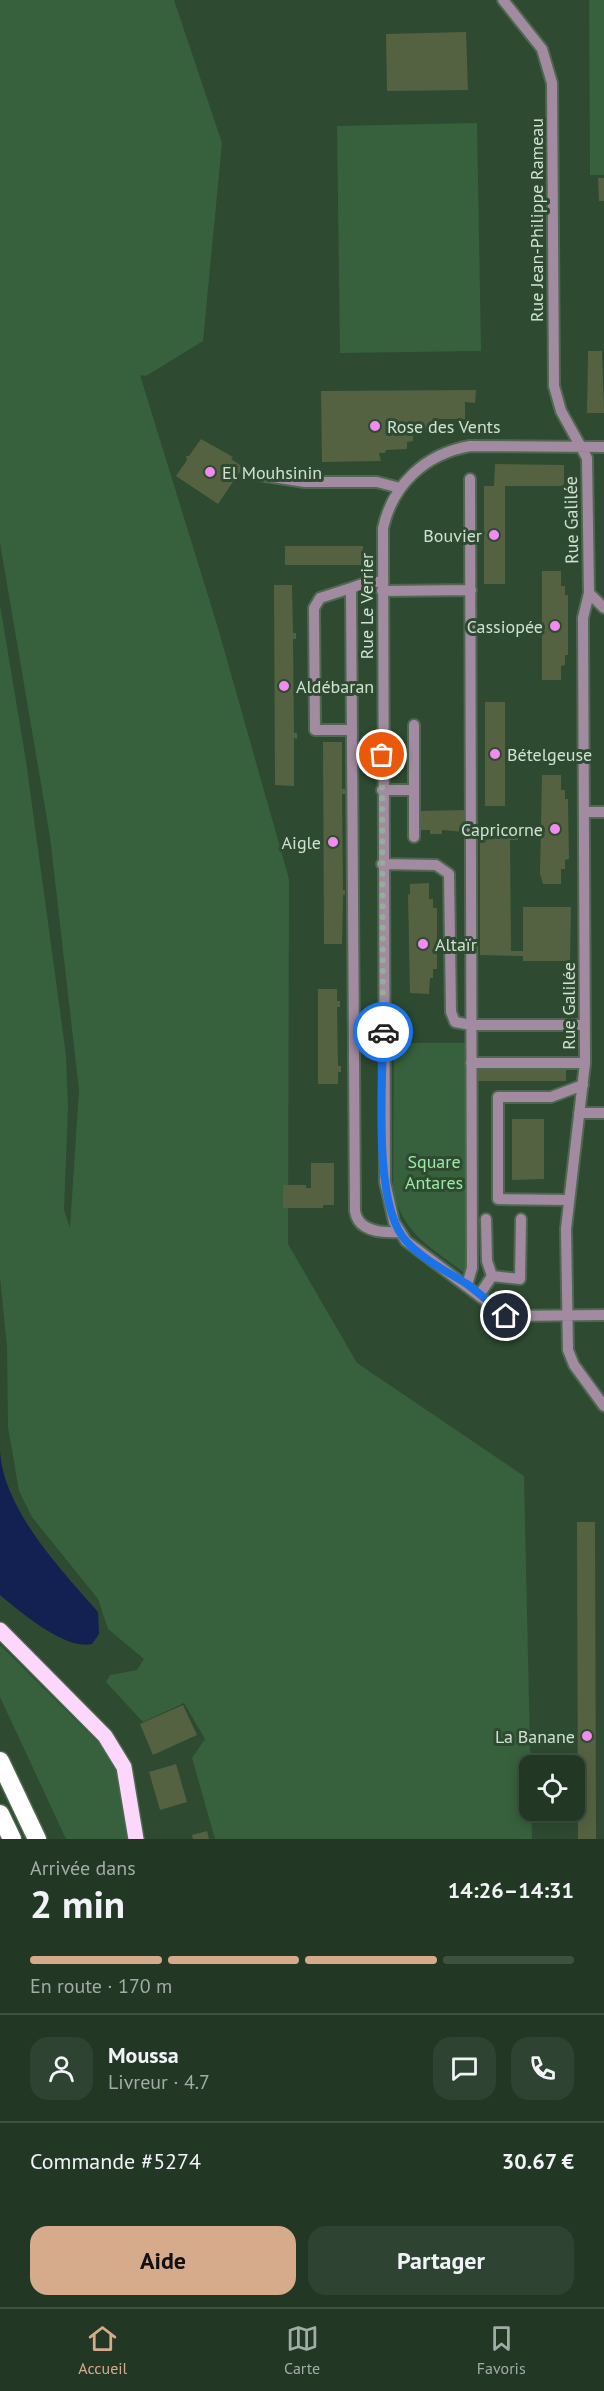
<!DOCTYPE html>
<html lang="fr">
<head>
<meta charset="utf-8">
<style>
  body { margin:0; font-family:"PT Sans",sans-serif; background:#2e4332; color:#f1f3f6; height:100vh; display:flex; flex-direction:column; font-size:22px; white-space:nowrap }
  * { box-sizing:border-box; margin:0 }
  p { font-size:20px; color:#a2aca7 }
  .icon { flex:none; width:33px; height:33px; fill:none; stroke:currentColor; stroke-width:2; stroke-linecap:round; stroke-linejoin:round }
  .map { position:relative; height:1839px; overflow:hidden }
  .side { display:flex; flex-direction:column; background:#223825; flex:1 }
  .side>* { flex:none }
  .tools { position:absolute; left:519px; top:1755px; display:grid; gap:12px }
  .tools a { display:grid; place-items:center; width:66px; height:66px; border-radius:12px; background:#223825; box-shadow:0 3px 15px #0003,0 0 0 2px #3f5242; font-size:30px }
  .pin { position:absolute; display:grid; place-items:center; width:51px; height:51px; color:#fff; margin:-26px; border:3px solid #fff; border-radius:50%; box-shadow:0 2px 6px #0007 }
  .courier { position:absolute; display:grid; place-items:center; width:60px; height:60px; margin:-30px; border:4px solid #1a73e8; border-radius:50%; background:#fff; color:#222; box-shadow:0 2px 8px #0007 }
  .summary em { font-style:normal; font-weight:700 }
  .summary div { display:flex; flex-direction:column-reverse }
  .summary { display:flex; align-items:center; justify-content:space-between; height:102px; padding:0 30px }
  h1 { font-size:39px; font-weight:700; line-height:45px }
  .bar { display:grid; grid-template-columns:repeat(4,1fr); gap:9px 6px; align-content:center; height:72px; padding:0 30px }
  .bar i { height:8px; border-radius:4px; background:#3f5242 }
  .bar .selected { background:#d6ab8b }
  .bar p { grid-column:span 4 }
  .line { display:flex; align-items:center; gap:15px; padding:0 30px; border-top:2px solid #3f5242 }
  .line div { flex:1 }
  .round { display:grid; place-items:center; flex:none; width:63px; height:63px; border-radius:18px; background:#2e4332 }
  .button { display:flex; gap:12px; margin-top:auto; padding:12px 30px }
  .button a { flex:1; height:69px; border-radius:18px; background:#d6ab8b; color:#111; font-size:24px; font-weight:700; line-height:69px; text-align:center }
  .button a+a { background:#2e4332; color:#f1f3f6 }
  .tab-bar { display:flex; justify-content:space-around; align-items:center; height:84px; border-top:2px solid #3f5242; background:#223825; font-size:16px; color:#a2aca7 }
  .tab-bar a { display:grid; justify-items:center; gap:3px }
  .tab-bar .selected { color:#d6ab8b }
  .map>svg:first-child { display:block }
</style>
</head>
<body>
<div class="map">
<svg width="604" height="1839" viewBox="0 0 604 1839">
  <rect width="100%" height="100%" fill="#2e4a31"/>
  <path fill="#37613c" d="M0,0H174L222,143L203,341L146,376L140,375L218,628L289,879L288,1244L357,1363L524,1476L532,1839H215L192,1758L205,1739L184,1703L143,1722L106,1682L110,1675L137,1670L144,1659L108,1629L98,1599L32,1517L19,1491L8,1427L7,1347L0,1277V605L26,761L66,1055L68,1107L64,1210L70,1228L79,1090L50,837L0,543Z
    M589,0H604V175H590Z
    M477,123L481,351L340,353L337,126Z
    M394,1043H474L476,1275L472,1279C437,1250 405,1239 393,1191Z
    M0,1645L113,1757L123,1782L129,1839H66L0,1697Z"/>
  <path fill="#122152" d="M0,1452C4,1510 61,1570 98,1612L99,1634L92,1644C64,1650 21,1612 0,1595Z"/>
  <path fill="#546242" d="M466,32L468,90L387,91L386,34Z
    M598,178H604V201H599Z
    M588,351H602L604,413H587Z
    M476,390L475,403L465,402V419H437L438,423L429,422L428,428L413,429V441L407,442V449L386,450L385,453H379L381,461L322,462L321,391Z
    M201,439L233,457L231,459L243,467L218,504L176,476L187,460L186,456H189Z
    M495,464L564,465V486H505V584H484V486H494Z
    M285,546H363V565H285Z
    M542,571H561V586H565V595H568V655H565V665L561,666V680H542Z
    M274,585H292L293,633H296V639H293L294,733H297V739L294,738V786L275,785Z
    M485,702H505V806H485Z
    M323,742H342V789H345L346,794H342L343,890H345V895H343L342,944H324Z
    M542,775H561V790H565V799H568L569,859L565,860V869H561V884H543L540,874Z
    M467,810V830L464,832L442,830V834H430V830H420V811Z
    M494,827H518V840H510L511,951H523V907H571L570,961H523V956L480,955V840L495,839Z
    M429,883V899H433V908H437V969H433V978H430L429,994L410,993L408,894L410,895V884Z
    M318,989H337V1001H340V1007H337L338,1066H341V1072H338V1084H318Z
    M362,1032H369L370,1043H362Z
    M478,1070H566V1081H478Z
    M512,1119H544V1179L512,1180Z
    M311,1163H334V1205H323V1208H283V1185H306V1188H311Z
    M577,1522H595L596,1839H578Z
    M183,1705L197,1735L153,1755L140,1724Z
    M176,1764L187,1802L160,1810L149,1772Z
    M207,1831L209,1839H193L192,1835Z"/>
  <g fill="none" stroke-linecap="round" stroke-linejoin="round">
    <defs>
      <path id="minor" d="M503,0L542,49L552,83L554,386L561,411L587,458L589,593L583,618L585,1063L566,1229L568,1350L574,1365L604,1406
        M604,447L470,446C425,454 393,484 383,528L385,1182L394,1222L406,1241L506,1316L604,1315
        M260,475L305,482H377L400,488
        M382,582H368L351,588L355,1211C358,1232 382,1233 399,1232
        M351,588L320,598L314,608L315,730H352
        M382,591L471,590
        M589,593L604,608
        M382,790H414V725
        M584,812H604
        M414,837V790
        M382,864L436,865L449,874L451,1012L455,1022L471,1025H585
        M471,1063H585
        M579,1113H604
        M569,1200L498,1199V1097H551L583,1085
        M486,1219L487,1261L492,1276
        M467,1285L472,1268L470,479
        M480,1294L492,1276L520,1279L521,1219"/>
      <path id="major" d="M0,1630L105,1736L124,1767L136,1839"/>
      <path id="highway" d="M0,1761L37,1839
        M0,1814L12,1839"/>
    </defs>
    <use href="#minor" stroke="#4e6851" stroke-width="14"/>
    <use href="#major" stroke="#4e6851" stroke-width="18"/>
    <use href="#highway" stroke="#4e6851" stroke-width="21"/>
    <use href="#minor" stroke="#a28ba1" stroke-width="10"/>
    <use href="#major" stroke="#fcd7fb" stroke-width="15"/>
    <use href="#highway" stroke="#fff" stroke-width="18"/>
  </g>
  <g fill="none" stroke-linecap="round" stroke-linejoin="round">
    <path stroke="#97ac99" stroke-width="6" stroke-dasharray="0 10.8" d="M382,755L383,1032"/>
    <path stroke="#1a73e8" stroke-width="8" d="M383,1032C383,1083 372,1206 407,1242C424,1260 446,1271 467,1284C480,1294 493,1305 506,1316"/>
  </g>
  <g fill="#f28af2" stroke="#2e4a31" stroke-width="2">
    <circle cx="375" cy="426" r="6"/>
    <circle cx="210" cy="472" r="6"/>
    <circle cx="494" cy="535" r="6"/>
    <circle cx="555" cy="626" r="6"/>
    <circle cx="284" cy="686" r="6"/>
    <circle cx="495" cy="754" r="6"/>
    <circle cx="555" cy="829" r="6"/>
    <circle cx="333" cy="842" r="6"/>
    <circle cx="423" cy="944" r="6"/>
    <circle cx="587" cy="1736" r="6"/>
  </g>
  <g text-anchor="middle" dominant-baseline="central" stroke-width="6" stroke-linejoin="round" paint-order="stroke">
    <g font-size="18" fill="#d0e0d1" stroke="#2e4a31">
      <text transform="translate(536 220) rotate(-90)">Rue Jean-Philippe Rameau</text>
      <text transform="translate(571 520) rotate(-91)">Rue Galilée</text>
      <text transform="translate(366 606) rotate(-90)">Rue Le Verrier</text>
      <text transform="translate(568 1006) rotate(-90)">Rue Galilée</text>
    </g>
    <g font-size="18" fill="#d0e0d1" stroke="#2e4a31" text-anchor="start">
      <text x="387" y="426">Rose des Vents</text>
      <text x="222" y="472">El Mouhsinin</text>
      <text x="482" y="535" text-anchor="end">Bouvier</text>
      <text x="543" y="626" text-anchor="end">Cassiopée</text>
      <text x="296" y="686">Aldébaran</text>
      <text x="507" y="754">Bételgeuse</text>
      <text x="543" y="829" text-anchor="end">Capricorne</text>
      <text x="321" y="842" text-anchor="end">Aigle</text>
      <text x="435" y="944">Altaïr</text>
      <text x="575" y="1736" text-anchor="end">La Banane</text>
    </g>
    <g font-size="18" fill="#9ceaa5" stroke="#2e4a31">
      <text x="434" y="1161">Square<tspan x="434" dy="21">Antares</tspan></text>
    </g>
  </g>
</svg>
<div class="tools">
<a><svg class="icon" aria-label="locate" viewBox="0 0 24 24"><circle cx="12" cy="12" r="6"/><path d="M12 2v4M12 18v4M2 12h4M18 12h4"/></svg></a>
</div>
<div class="pin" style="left:382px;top:755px;background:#ea580c"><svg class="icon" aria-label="bag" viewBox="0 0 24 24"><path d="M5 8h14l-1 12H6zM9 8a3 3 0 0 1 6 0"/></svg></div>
<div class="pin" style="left:506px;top:1316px;background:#1f2937"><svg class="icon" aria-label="home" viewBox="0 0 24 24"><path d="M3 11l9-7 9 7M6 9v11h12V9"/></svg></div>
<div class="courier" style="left:383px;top:1032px"><svg class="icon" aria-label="car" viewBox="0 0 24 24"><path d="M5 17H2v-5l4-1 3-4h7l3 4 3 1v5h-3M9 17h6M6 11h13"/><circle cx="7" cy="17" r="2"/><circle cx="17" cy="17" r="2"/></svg></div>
</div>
<section class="side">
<div class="summary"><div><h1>2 min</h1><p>Arrivée dans</p></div><em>14:26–14:31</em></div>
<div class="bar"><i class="selected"></i><i class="selected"></i><i class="selected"></i><i></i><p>En route · 170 m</p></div>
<div class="line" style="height:108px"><a class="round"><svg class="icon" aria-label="person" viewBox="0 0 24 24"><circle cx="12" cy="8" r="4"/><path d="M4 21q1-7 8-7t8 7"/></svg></a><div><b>Moussa</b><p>Livreur · 4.7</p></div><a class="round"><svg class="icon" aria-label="chat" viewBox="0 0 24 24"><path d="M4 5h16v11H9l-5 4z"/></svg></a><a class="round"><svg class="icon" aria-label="phone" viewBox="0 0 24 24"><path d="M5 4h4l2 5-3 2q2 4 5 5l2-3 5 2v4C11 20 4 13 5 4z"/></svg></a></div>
<div class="line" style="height:78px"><div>Commande #5274</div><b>30.67 €</b></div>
<div class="button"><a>Aide</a><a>Partager</a></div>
</section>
<nav class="tab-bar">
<a class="selected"><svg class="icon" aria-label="home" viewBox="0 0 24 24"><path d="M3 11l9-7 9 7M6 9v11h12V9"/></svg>Accueil</a>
<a><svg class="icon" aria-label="map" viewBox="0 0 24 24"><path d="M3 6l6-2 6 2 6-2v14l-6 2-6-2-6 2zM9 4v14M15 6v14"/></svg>Carte</a>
<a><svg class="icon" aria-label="saved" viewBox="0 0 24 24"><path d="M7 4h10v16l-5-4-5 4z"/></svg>Favoris</a>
</nav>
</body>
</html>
